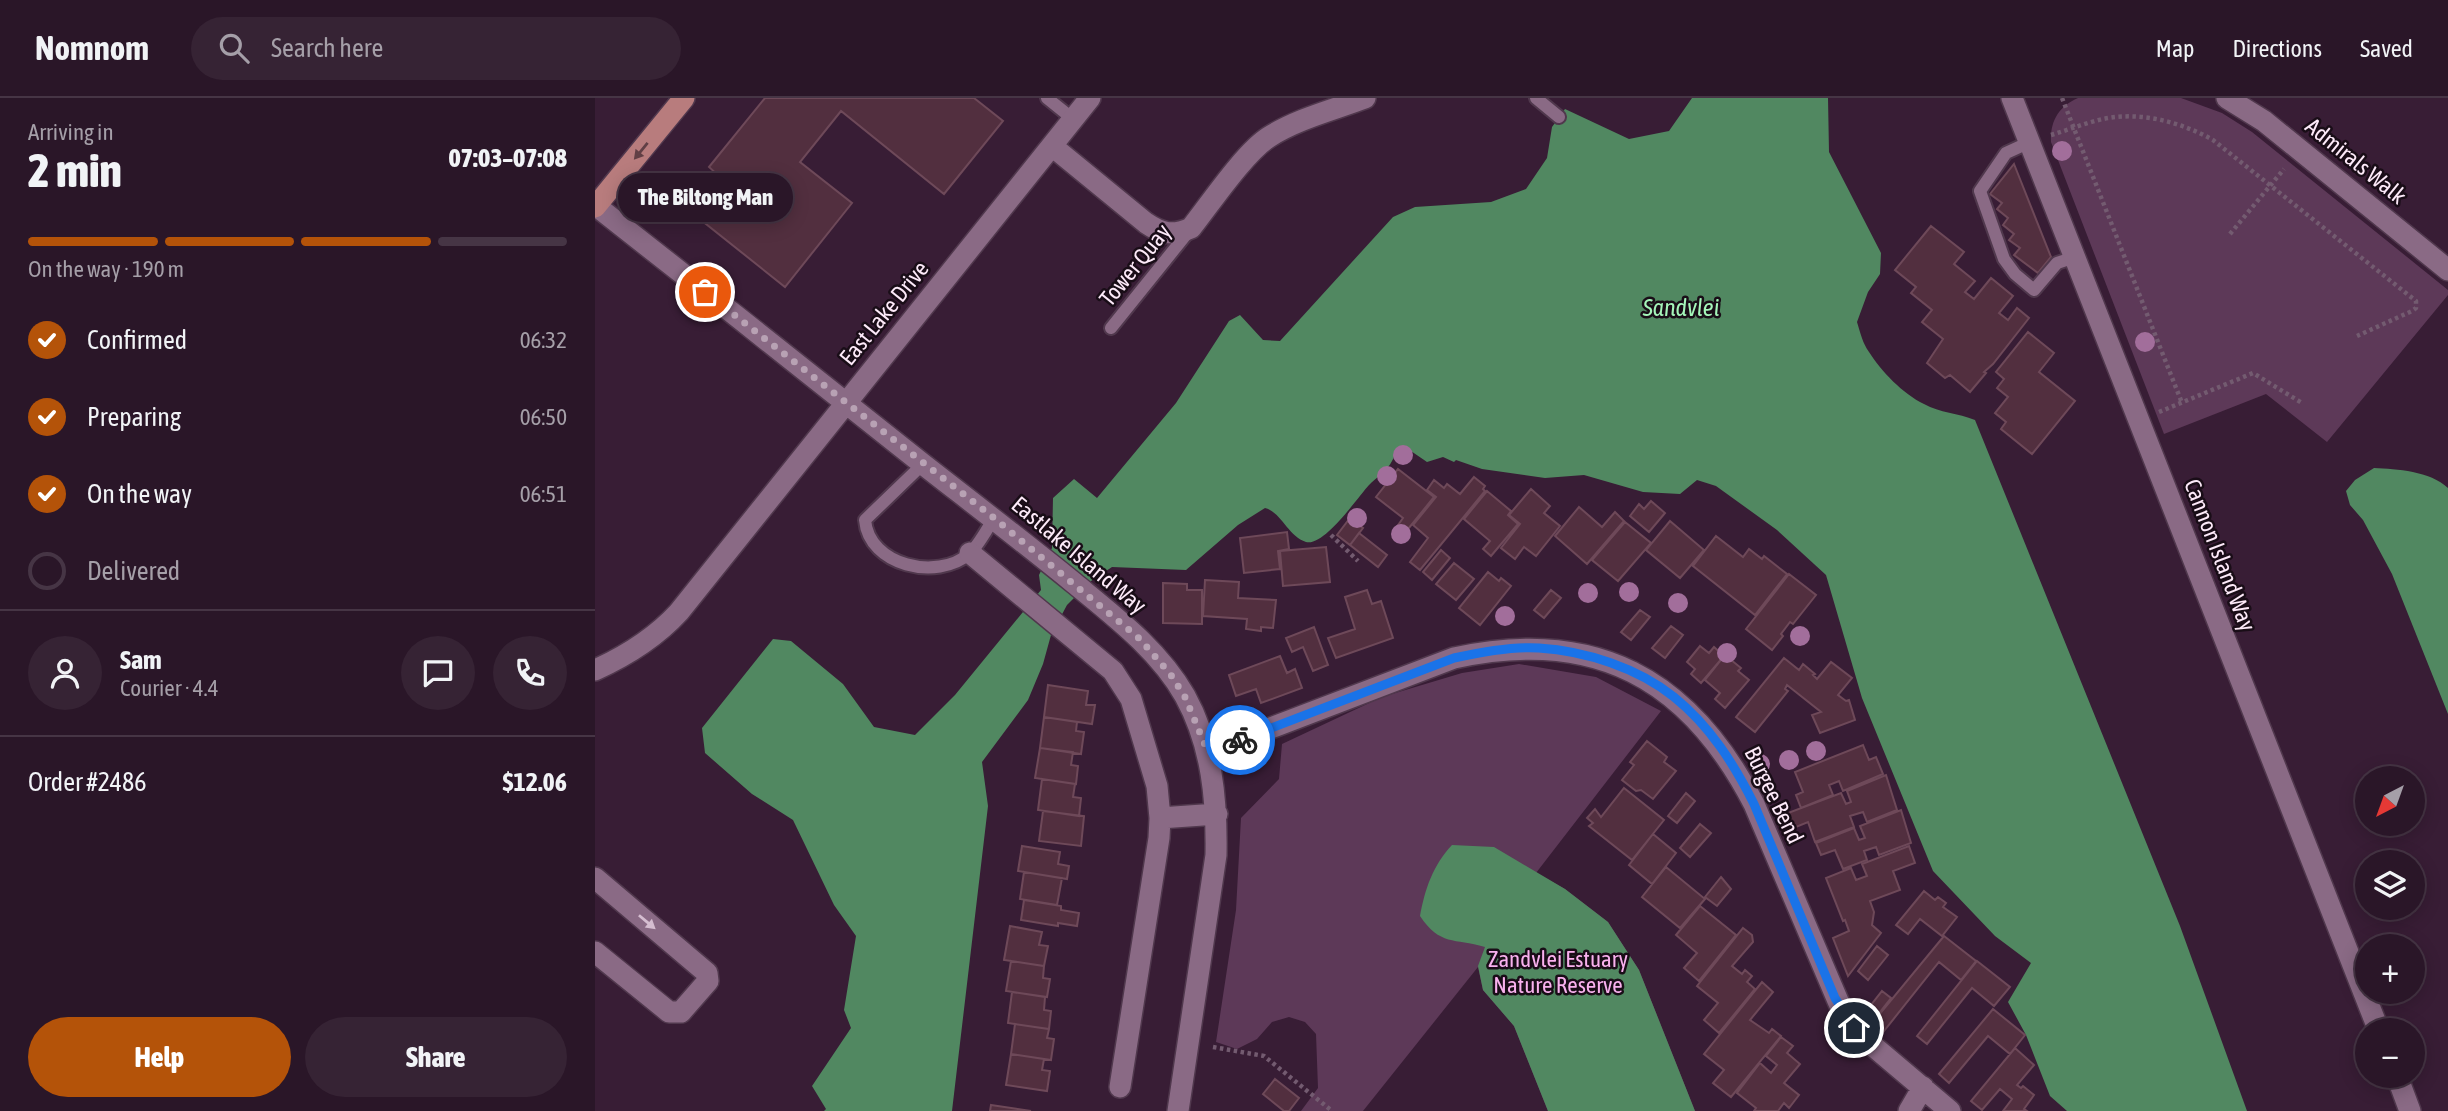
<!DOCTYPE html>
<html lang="en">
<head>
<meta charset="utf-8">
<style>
  body { margin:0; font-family:"Asap Condensed",sans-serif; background:#362334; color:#f1f3f6; height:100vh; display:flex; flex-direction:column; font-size:26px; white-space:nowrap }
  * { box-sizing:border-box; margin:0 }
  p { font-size:23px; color:#a59fa8 }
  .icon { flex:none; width:38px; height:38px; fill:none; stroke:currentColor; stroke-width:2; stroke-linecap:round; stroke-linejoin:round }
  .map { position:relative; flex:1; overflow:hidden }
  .panel { display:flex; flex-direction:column; background:#2a1628; width:595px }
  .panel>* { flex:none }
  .needle { width:46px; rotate:221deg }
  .controls { position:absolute; left:1760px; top:668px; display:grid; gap:14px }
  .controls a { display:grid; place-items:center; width:70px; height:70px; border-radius:50%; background:#2a1628; box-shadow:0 4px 18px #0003,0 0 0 2px #463545; font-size:35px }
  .pin { position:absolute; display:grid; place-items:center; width:60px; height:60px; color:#fff; margin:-30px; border:4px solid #fff; border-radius:50%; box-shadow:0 2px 7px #0007 }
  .courier { position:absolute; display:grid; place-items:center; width:70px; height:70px; margin:-35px; border:5px solid #1a73e8; border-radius:50%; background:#fff; color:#222; box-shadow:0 2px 9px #0007 }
  .bubble { position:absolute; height:49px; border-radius:24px; background:#2a1628; box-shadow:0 4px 18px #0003,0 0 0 2px #463545; font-size:23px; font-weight:800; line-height:49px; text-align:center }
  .headline em { font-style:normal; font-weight:800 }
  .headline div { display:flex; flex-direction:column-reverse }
  .headline { display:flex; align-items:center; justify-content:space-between; height:119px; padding:0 28px }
  h1 { font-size:46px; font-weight:800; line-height:52px }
  .bar { display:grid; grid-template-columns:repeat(4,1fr); gap:10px 7px; align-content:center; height:84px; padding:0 28px }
  .bar i { height:9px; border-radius:5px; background:#463545 }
  .bar .current { background:#b45309 }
  .bar p { grid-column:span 4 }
  .line { display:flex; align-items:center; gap:18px; padding:0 28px; border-top:2px solid #463545 }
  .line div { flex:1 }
  .round { display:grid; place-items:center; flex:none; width:74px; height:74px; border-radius:37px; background:#362334 }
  ol { padding:0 28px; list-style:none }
  li { display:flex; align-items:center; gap:21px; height:77px }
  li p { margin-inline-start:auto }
  li .icon { padding:7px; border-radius:50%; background:#b45309; color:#fff; stroke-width:4 }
  li:last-child { color:#a59fa8 }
  li i { width:38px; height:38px; border:4px solid #463545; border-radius:50% }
  .action { display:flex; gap:14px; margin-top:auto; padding:14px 28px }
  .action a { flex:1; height:80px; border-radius:42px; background:#b45309; color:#fff; font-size:28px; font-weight:800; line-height:80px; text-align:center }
  .action a+a { background:#362334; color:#f1f3f6 }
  header { display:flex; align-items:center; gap:42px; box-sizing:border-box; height:98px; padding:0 35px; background:#2a1628; border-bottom:2px solid #463545 }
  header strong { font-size:33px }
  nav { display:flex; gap:38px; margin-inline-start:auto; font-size:24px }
  .search { width:490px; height:63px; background:#362334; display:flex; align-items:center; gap:18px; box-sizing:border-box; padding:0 24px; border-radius:38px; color:#a59fa8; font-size:26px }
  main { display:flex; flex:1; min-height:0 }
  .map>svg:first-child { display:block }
</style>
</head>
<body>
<header>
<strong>Nomnom</strong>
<div class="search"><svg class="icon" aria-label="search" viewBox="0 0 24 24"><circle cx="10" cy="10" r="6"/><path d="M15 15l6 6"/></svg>Search here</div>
<nav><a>Map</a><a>Directions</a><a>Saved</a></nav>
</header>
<main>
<section class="panel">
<div class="headline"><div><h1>2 min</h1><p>Arriving in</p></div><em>07:03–07:08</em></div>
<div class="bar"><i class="current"></i><i class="current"></i><i class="current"></i><i></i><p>On the way · 190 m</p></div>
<ol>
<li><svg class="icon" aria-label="check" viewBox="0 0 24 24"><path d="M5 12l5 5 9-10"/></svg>Confirmed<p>06:32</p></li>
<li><svg class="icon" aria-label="check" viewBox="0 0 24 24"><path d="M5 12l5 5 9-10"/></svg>Preparing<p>06:50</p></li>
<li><svg class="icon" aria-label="check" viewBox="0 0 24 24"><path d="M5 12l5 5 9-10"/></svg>On the way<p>06:51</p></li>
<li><i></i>Delivered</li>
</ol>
<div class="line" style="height:126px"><a class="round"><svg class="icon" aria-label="person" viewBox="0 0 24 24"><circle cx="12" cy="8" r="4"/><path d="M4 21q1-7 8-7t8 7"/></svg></a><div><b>Sam</b><p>Courier · 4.4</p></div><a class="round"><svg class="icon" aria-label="chat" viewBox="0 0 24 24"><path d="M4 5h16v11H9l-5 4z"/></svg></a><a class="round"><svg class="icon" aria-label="phone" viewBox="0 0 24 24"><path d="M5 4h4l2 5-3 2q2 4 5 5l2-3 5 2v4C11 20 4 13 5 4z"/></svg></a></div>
<div class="line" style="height:91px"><div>Order #2486</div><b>$12.06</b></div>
<div class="action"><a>Help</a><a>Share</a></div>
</section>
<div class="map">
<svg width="1853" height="1013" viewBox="0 0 1853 1013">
  <rect width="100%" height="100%" fill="#381d35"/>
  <path fill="#5d3958" d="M1483,0H1586L1627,15L1657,34L1853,192V197L1732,344L1671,296L1569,336L1456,44C1455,23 1464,8 1483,0Z
    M924,566L1001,579L1066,613L941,775L970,791L1013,824L1044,872L1100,1013H953L919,928L888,892L883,869L768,1013H706L723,990L721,936L710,924L694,919L677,924L662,941L642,951L621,944L641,812L646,720L684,681L687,646L787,599L867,575Z"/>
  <path fill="#518861" d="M1097,0H1233L1234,54L1286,155L1285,176L1273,194L1262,224C1265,234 1268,246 1274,254C1286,273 1308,296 1329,306C1345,315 1363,315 1380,322L1585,828L1652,1013H1472L1455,998L1431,937L1413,904L1436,865L1400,838L1338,773L1267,600L1231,477L1182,432L1121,388L1102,382L1085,396L1048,394L989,377L950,380L887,371L861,362L859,364L848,359L832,364L813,351L804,349C800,354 800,358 797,363C793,372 781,380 774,387C763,399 729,449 711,444C693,438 686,414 670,410L643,427L591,472L517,469L496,483L472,507L456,537L448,566L433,602L387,664L393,708L357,1013H229L231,1011L217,988L256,930L249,912L261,838L239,807L198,722L157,696L110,655L107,630L178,541L196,543L248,586L279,629L320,637L360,597L446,492L444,477L457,450L458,400L479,381L502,400L581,305L634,223L645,217L668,242L685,243L798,119L820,109L896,104L931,91L952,60L957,29L970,11L1034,41L1074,33Z
    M1779,370C1802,371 1835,373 1853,390V616L1797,476L1768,422L1755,407L1751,393L1760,382Z
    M857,747L899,749L970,791L1013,824L1044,872L1100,1013H953L919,928L888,892L883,868L890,849C859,840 845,848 825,818C830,791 838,767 857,747Z"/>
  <path fill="#522f3f" stroke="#6e4959" stroke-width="2" d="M170,0H379L408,23L349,96L246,13L205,64L257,105L190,189L106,122L114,111L107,106L115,96L112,93L124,78L114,69Z
    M1419,66L1456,159L1443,175L1419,157L1425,150L1414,142L1419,136L1408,127L1413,120L1402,111L1407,105L1395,96Z
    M1336,128L1369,154L1359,166L1380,183L1370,194L1379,201L1396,180L1418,198L1404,215L1413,222L1422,210L1434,220L1398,266L1389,274L1391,275L1375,294L1355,277L1350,280L1332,265L1348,241L1327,224L1337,212L1316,195L1321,189L1300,172Z
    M1433,234L1459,255L1444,274L1480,303L1437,356L1406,331L1411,324L1400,315L1413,299L1402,290L1409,281L1401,274Z
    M803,371L839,399L809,436L801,430L808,420L781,399Z
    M879,379L890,388L888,391L890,393L825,472L815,464L833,440L818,427L841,399L832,392L839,382L849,390L852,386L865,396Z
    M936,391L955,408L949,415L965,428L941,458L929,449L920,461L906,450L925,426L914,417Z
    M892,393L916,413L913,417L923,426L896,458L888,451L895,443L869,421Z
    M1056,403L1070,415L1054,434L1035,418L1044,406L1049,411Z
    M984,409L1007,429L1020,414L1029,423L992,466L960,438Z
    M755,420L768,430L755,447L742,437Z
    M1075,423L1109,452L1085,480L1051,452Z
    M1030,424L1056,445L1023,483L997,462Z
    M692,434L694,451L683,453L685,471L649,475L645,440Z
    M764,435L792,457L783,469L755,447Z
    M1121,438L1148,459L1154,451L1167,461L1169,458L1192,476L1160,517L1098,468Z
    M731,449L735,484L688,488L685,453Z
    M846,452L855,460L837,482L828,474Z
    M859,465L879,481L861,502L841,486Z
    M893,474L904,483L906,480L916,488L885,527L864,510Z
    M1194,476L1221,497L1198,526L1195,524L1186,536L1188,538L1177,552L1151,531Z
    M610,482L644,484L643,500L681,502L678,530L666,529V533L651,531L652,521L608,518Z
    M568,485L592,486V492H607V526L568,525Z
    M772,492L777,506L786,503L798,540L741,560L733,540L760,531L750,499Z
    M956,492L966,500L949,520L939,512Z
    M1045,512L1055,519L1036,542L1026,534Z
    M1076,528L1088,537L1070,560L1057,550Z
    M719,529L733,567L718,573L708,549L697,554L691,540Z
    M1105,548L1114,555L1119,549L1129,558L1106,585L1096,576L1100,571L1092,564Z
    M1130,557L1146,570L1143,573L1154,582L1130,610L1120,601L1125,595L1110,582Z
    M685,558L692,575L700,571L707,590L666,605L661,591L641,598L634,577Z
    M1189,560L1204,572L1208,566L1220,576L1218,577L1222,581L1236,564L1257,580L1243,597L1251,603L1254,602L1260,622L1225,635L1217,617L1226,614L1192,587L1190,591L1193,593L1160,634L1141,619Z
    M453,587L493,593L491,607H500L497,626L449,619Z
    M449,619L482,624L481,633L489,634L486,656L445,650Z
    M1052,643L1072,659L1069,664L1081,673L1058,701L1046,692L1041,693L1027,682L1039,667L1035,664Z
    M1268,647L1274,662L1281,659L1288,676L1248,693L1244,683L1234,687L1238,697L1206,710L1201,697L1208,694L1200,674Z
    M445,650L478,654L476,667L483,668L481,686L440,680Z
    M1291,677L1302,712L1272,724L1268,714L1255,718L1259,729L1220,744L1213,724L1191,733L1185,718L1246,695L1251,706L1256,704L1252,693Z
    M447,681L480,686L478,699L486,700L484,718L443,712Z
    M1029,690L1069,722L1037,762L994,728L998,725L992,720L1000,711L1006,719Z
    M1091,695L1100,703L1082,725L1073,718Z
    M1306,712L1316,745L1284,757L1281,749L1269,753L1272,762L1248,771L1240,752L1226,757L1221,745L1259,730L1264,742L1270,740L1265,728Z
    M448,713L489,718L486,748L444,743Z
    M1105,726L1116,735L1095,759L1085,750Z
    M1058,736L1081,755L1057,786L1034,767Z
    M427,748L465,754L463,766L474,768L472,781L423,773Z
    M1314,748L1320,765L1298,773L1305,792L1275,803L1279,814L1277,827L1286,835L1253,878L1238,840L1254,833L1250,822L1248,823L1231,780L1256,770L1261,782L1272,778L1267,766Z
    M1071,769L1110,801L1085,830L1047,799Z
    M429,774L467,780L462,807L425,801Z
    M1126,779L1136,791L1122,808L1110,799Z
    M1329,793L1340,802L1343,799L1351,805L1348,809L1362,819L1347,838L1325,821L1313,836L1301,827Z
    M429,802L466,808V812L484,815L482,828L463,825V828L426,822Z
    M1105,808L1141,837L1104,883L1089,870L1102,855L1081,837Z
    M415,828L447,834L444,847L453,848L449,868L409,862Z
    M1148,830L1157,837L1158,844L1137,868L1147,876L1150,872L1157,878L1152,884L1160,891L1124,935L1109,922L1123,905L1102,888Z
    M1349,838L1381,863L1366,882L1344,864L1285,938L1274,929Z
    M1282,848L1293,857L1273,882L1263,873Z
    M416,863L449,868L448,880L455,881L452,899L411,893Z
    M1382,863L1415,889L1399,908L1377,890L1332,946L1322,938Z
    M1167,884L1178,894L1155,922L1174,935L1177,931L1186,938L1136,999L1118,985L1129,972L1109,956Z
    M1287,893L1296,900L1274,928L1265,921Z
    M417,894L450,899L449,912L456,913L454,931L413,925Z
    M1398,911L1430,937L1415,956L1393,938L1354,985L1344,976Z
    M420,926L454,931L452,940L459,941L456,962L416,956Z
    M1186,939L1198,948L1192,955L1205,966L1189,985L1204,997L1194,1010L1189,1005L1183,1013H1159L1161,1010L1142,995L1165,965L1176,975L1182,967L1171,958Z
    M1420,950L1439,967L1422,987L1426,990L1428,988L1439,997L1429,1011L1432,1013H1408L1417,1001L1405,991L1387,1012L1376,1003Z
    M416,956L449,961L447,972L455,973L452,993L411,987Z
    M680,981L704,1000L694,1013H689L668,996Z
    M396,1007L436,1013H395Z"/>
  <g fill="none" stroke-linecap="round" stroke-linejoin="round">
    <defs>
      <path id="lane" d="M452,0L478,21
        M941,0L964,19
        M1435,44L1411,55L1385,93L1409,161L1420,176L1439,192L1462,165L1480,159
        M516,230L594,133
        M328,366L270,422C274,468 342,483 374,456C384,447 392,431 399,420"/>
      <path id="street" d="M1417,0L1784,933
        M1632,0L1669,23L1853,172
        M457,48L551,125C567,136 578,138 596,130C615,106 650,54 674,39C702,21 738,12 770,0
        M0,107C110,193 220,280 329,367C379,406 430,445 479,485C519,518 564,552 590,598C617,647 622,702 621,757L583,1013
        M375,455L518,573L536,601L562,688L565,720L564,740L525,989
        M0,572C31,558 61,539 84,514L495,0
        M613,654L859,560C1000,529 1094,580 1159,706L1249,917L1271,942L1355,1013
        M565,720L622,716
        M0,780L112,875L113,883L86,914H74L0,854
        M1802,978L1815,1013
        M1314,1013L1328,989"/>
      <path id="primary" d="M0,109L89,0"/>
    </defs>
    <use href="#lane" stroke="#50384d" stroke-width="16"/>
    <use href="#street" stroke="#50384d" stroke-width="24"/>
    <use href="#primary" stroke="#50384d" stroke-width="24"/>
    <path stroke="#735b70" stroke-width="4.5" stroke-dasharray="3.5 3.5" stroke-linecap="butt" d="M1467,0L1587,305
      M1456,37C1473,32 1490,25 1508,21C1545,13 1586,24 1618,42L1821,203V210L1817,213L1762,238
      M1635,136L1689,71
      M1564,314L1658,275L1707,305
      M736,437L763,463
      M618,949L669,958L737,1013"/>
    <use href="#lane" stroke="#8a6a85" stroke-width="12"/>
    <use href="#street" stroke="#8a6a85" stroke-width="21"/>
    <use href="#primary" stroke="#b87c7d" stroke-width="21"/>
  </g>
  <g fill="#a26e9b">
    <circle cx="1467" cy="53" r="10"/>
    <circle cx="1550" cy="244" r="10"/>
    <circle cx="808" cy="357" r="10"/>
    <circle cx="792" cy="378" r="10"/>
    <circle cx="762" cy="420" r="10"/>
    <circle cx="806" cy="436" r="10"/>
    <circle cx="1034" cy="494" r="10"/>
    <circle cx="993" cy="495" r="10"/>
    <circle cx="1083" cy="505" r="10"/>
    <circle cx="910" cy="518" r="10"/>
    <circle cx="1205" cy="538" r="10"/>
    <circle cx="1132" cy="555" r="10"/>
    <circle cx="1221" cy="653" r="10"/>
    <circle cx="1194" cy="662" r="10"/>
    <circle cx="1165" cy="666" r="10"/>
  </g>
  <defs><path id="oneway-solid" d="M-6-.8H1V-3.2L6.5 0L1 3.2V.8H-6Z" transform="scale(1.75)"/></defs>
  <use fill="#613f45" href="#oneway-solid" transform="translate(46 53) rotate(129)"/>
  <use fill="#d5bdd0" href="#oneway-solid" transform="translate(52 824) rotate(40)"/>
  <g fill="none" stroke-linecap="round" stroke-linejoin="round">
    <path stroke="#b8a2b4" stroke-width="7" stroke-dasharray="0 12.6" d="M110,194L399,420L545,541L576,577L590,599L613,654L645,642"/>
    <path stroke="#1a73e8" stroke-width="9" d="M645,642L859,560C886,554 917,548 944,550C991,553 1043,570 1079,599C1115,628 1139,666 1159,706L1240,900L1259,930"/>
  </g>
  <g text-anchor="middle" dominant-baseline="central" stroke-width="5" stroke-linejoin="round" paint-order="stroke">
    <g font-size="23" fill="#fdeaf9" stroke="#190d17">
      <text transform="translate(1761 63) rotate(39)">Admirals Walk</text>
      <text transform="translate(540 167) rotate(-51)">Tower Quay</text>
      <text transform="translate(289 215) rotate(-51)">East Lake Drive</text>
      <text transform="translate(484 457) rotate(40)">Eastlake Island Way</text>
      <text transform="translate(1625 457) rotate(69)">Cannon Island Way</text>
      <text transform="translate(1179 697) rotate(64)">Burgee Bend</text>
    </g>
    <g font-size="23" fill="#f9b1ee" stroke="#190d17">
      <text x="963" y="861">Zandvlei Estuary<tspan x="963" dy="26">Nature Reserve</tspan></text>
    </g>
    <g font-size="24" font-style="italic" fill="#a5f6ba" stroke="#190d17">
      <text x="1086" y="209">Sandvlei</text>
    </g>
  </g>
</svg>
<div class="controls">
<a><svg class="needle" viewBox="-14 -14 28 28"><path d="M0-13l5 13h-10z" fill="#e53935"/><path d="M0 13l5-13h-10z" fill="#a59fa8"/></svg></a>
<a><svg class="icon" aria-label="layers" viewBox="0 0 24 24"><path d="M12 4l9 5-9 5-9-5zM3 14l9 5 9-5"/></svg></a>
<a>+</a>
<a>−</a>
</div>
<div class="pin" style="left:110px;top:194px;background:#ea580c"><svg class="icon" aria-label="bag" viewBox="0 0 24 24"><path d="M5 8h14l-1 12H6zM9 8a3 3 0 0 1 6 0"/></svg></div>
<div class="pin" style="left:1259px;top:930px;background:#1f2937"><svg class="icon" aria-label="home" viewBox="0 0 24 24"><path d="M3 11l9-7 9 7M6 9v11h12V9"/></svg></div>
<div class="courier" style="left:645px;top:642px"><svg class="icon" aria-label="bike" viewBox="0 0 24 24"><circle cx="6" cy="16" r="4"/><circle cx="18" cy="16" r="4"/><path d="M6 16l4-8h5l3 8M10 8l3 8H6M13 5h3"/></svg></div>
<div class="bubble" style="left:23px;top:75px;width:175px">The Biltong Man</div>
</div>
</main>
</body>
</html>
